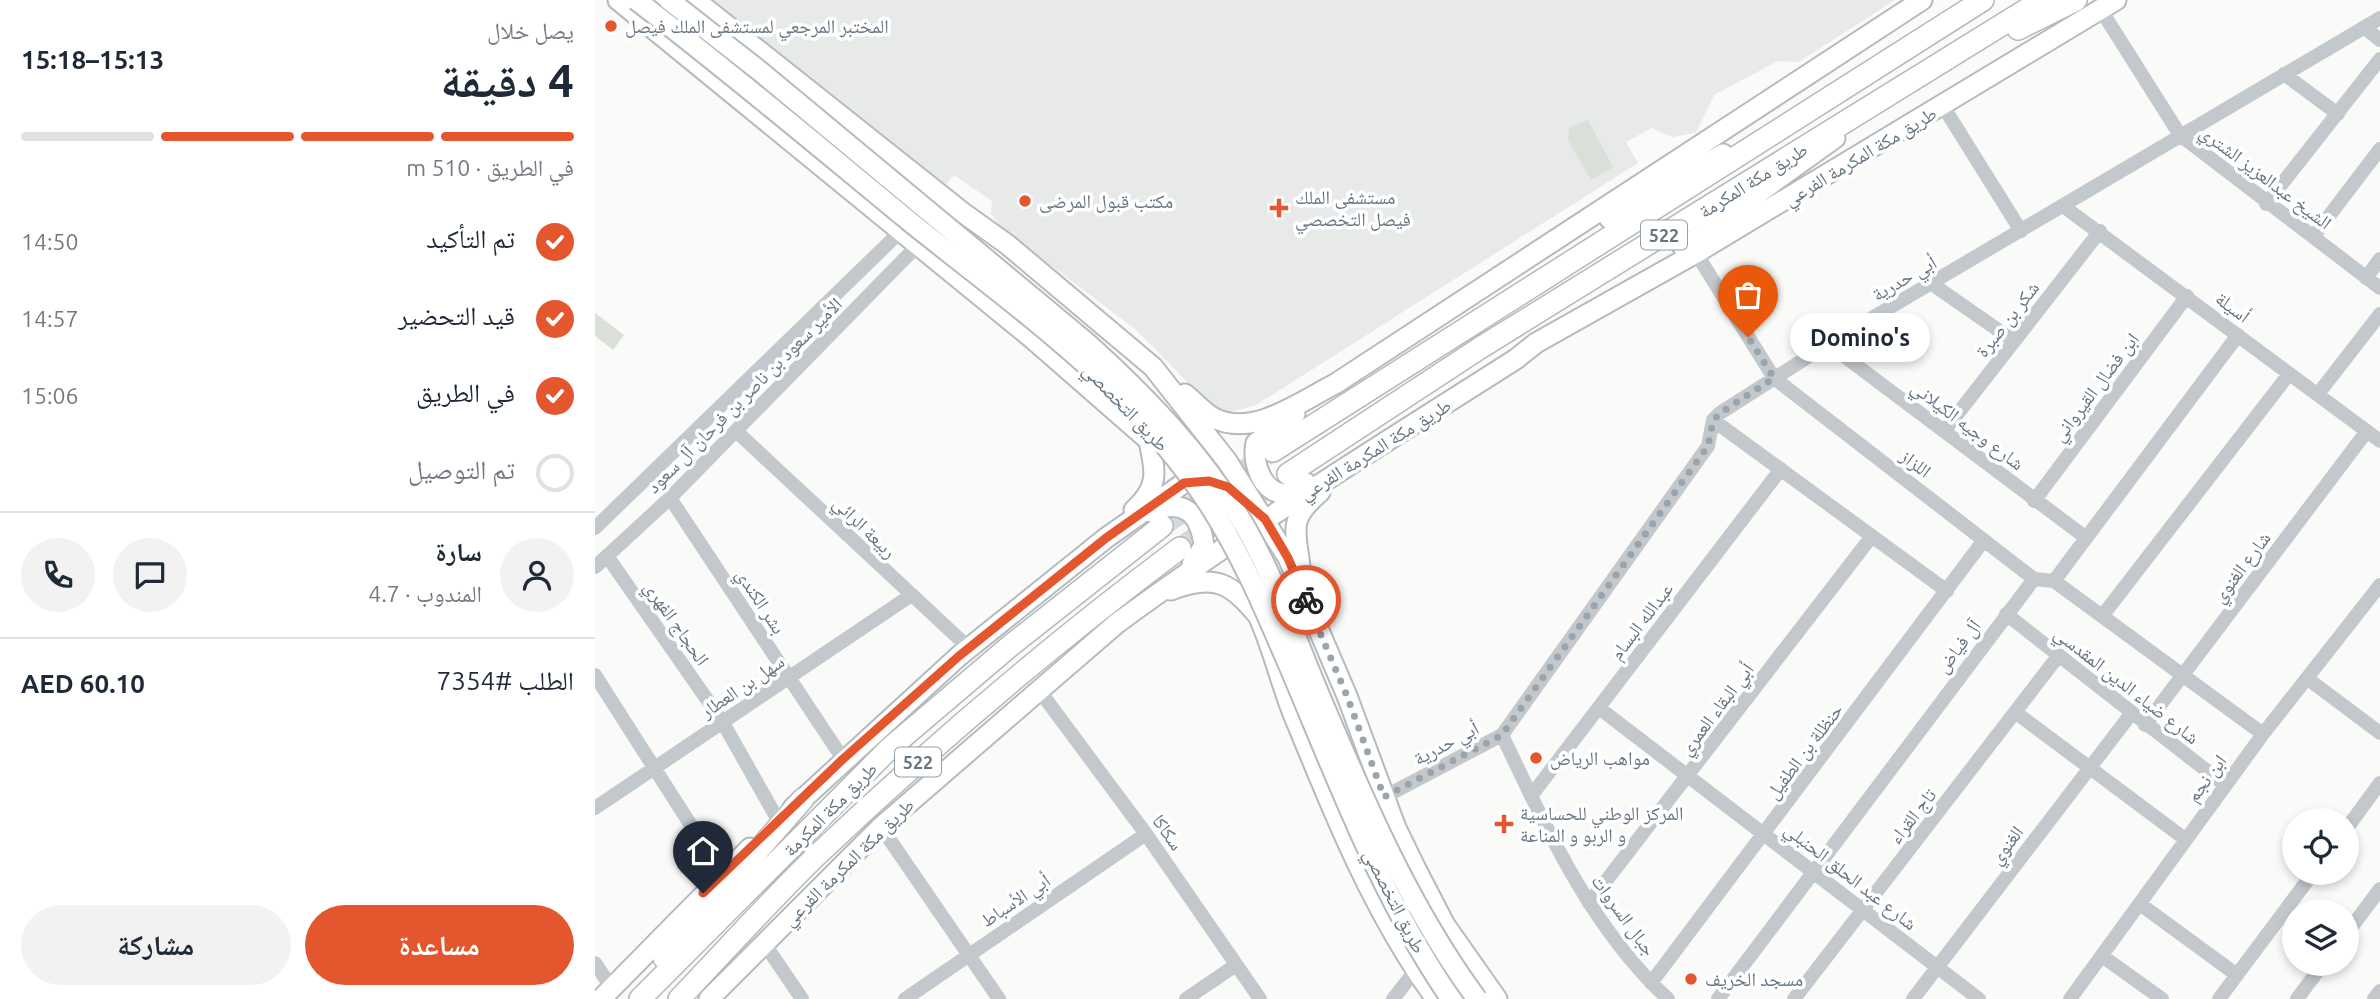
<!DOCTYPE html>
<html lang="ar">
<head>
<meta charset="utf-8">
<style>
  body { margin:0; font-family:Ubuntu,"Noto Naskh Arabic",sans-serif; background:#f2f2f3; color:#1f2937; direction:rtl; height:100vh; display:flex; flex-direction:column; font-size:26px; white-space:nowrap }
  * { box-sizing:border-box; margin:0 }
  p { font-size:23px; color:#747a83 }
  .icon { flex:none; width:38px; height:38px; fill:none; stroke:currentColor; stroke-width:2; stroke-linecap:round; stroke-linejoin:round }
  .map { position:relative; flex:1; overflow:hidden; direction:ltr }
  .sheet { display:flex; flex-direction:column; background:#fff; width:595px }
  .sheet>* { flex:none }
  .buttons { position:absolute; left:1687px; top:808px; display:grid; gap:14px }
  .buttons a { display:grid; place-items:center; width:77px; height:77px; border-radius:50%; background:#fff; box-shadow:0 4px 10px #0003; font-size:35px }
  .pin { position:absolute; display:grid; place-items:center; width:60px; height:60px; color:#fff; margin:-72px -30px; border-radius:50% 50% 50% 0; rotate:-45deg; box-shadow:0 0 7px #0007 }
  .pin .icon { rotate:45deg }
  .courier { position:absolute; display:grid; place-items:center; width:70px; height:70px; margin:-35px; border:5px solid #e4572e; border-radius:50%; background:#fff; color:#222; box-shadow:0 2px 9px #0007 }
  .bubble { position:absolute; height:49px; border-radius:24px; background:#fff; box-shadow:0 4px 10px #0003; font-size:23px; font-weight:700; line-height:49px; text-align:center; direction:rtl }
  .overview em { font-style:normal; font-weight:700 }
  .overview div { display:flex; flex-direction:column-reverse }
  .overview { display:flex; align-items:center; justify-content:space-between; height:119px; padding:0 21px }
  h1 { font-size:46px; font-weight:700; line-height:52px }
  .bar { display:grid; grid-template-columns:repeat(4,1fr); gap:10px 7px; align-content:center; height:84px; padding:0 21px }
  .bar i { height:9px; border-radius:5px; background:#e0e1e3 }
  .bar .active { background:#e4572e }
  .bar p { grid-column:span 4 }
  .line { display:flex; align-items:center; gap:18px; padding:0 21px; border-top:2px solid #e0e1e3 }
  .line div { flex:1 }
  .round { display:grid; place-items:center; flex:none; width:74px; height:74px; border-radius:37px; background:#f2f2f3 }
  ol { padding:0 21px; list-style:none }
  li { display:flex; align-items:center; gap:21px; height:77px }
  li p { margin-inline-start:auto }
  li .icon { padding:7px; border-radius:50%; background:#e4572e; color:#fff; stroke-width:4 }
  li:last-child { color:#747a83 }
  li i { width:38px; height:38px; border:4px solid #e0e1e3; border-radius:50% }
  .action { display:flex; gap:14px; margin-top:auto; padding:14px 21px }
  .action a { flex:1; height:80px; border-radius:42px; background:#e4572e; color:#fff; font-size:28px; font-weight:700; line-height:80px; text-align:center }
  .action a+a { background:#f2f2f3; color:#1f2937 }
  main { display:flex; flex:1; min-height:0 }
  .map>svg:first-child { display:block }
</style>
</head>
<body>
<main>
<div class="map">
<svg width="1785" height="999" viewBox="0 0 1785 999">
  <rect width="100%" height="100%" fill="#fafaf8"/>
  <path fill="#e8e9e9" d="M110,0H1300L1204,62L1183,61L1119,95L1101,133L1077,137L1057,128L1031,142L1043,163L661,405L632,413L619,409L540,329L406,228L396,214L397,201L359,175L351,185Z"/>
  <path fill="#dadfd7" d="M993,120L1018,167L996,180L973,140L974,128Z
    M0,313L29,335L18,350L0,336Z"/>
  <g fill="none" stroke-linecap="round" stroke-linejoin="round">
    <path stroke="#d5d9db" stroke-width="21" stroke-dasharray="21 10" stroke-linecap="butt" d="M567,526L676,452
      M585,548L693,474"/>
    <defs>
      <path id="major" d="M23,0L439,340L558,444
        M100,0L367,212L413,245L558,367L632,461L693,558L752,696L801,828L820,867L850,925L902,999
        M1014,218L1128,154
        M1088,247L1240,138
        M590,394C599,401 609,413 619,418C658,438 706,401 740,384L1327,0
        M700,414L661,443C656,463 669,499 696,493C700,492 707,486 711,483
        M539,510C566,486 560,469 553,437
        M556,512C588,498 605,512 609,546L597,564
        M705,567C701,530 692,520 725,492
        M576,590C621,573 636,583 665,618
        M663,615C677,646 685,680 697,711C737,809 778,913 841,999
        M198,808L364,656L511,538L589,483L613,481
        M6,999L155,848
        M114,999L286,827L521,624C650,529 786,445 921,359L941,343L1101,253L1521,0"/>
      <path id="highway" d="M1423,29L1481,0
        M678,451L1388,0
        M693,474L885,348L1447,0
        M69,958L208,799
        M45,999L295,748L415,646L567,526
        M84,999C129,952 173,903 220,857C336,747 457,644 585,548"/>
    </defs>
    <use href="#major" stroke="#b5babe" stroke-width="23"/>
    <use href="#highway" stroke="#b4b9bd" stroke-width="24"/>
    <path stroke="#c3c8cc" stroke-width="14" d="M1506,10L1585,135L1785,288
      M1770,28L1785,40
      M1689,74L1743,114
      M1348,106L1426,231
      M1671,204L1785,59
      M1468,206L1785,441
      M1718,237L1785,149
      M1101,253L1179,378L1439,579
      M1771,278L1785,259
      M1337,284L1419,341
      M1233,344L1490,537
      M1723,394L1785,314
      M1118,420L1352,591
      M1350,430L1505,231
      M141,431L374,648
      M75,498L248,759
      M1439,501L1592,296
      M0,528L305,232
      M12,556L127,721L183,820
      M0,567L75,498L322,246
      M1459,581L1643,335
      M1411,614L1630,785
      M1508,615L1694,374
      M0,675L127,874
      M1713,679L1785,733
      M444,690L551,834L665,999
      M1004,708L1384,999
      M1420,712L1590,839
      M1550,725L1772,431
      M907,735C952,829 995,927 1073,999
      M936,796L1186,469
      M789,797L907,735L1113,446L1118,420L1125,413L1233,344L1785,18
      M0,808L315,596
      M286,827L404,999
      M1752,828L1785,783
      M994,903L1277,536
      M1545,904L1642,975
      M1752,933L1785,889
      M169,943L207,999
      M1507,956L1567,999
      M0,963L16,987
      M1056,983L1389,540
      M310,999L551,834
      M591,999L641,965
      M798,999L820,971
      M1123,999L1439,579L1459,581L1668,734
      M1199,999L1464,655
      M1318,999L1536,714
      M1475,999L1668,734L1785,585
      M1624,999L1718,873
      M1702,999L1728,964
      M1779,999L1785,991"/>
    <use href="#major" stroke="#fff" stroke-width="19"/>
    <use href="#highway" stroke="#fff" stroke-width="21"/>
    <defs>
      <path id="major-bridge" d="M41,0C134,71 224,147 314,221C422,308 539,388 615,506C649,559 672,615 697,673C744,784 787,899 856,999
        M74,0L166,72L491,342C553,398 610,457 652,530C681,582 701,639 724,694C769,800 814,907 882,999"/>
    </defs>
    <use href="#major-bridge" stroke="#b5babe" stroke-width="23" stroke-linecap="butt"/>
    <use href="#major-bridge" stroke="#fff" stroke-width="19"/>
  </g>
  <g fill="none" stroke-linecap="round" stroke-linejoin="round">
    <path stroke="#99a4ac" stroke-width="7" stroke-dasharray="0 12.6" d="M711,600L752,696L789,797L907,735L1113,446L1118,421L1125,413L1179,378L1153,337"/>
    <path stroke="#e4572e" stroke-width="9" d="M108,893L248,759L364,656L511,538L589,483L614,481L633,487L670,519L693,558L711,600"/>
  </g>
  <g fill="#e4572e" stroke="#fff" stroke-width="2.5">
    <circle cx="16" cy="26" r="7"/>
    <circle cx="430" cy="201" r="7"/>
    <path d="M680.5 197.5h7v7h7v7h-7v7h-7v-7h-7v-7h7z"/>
    <circle cx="941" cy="758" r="7"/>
    <path d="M905.5 813.5h7v7h7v7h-7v7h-7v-7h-7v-7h7z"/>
    <circle cx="1096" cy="979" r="7"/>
  </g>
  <g text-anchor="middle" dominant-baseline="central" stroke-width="7" stroke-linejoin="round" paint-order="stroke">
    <g fill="#fff" stroke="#939fa8" stroke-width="2">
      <rect x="1046" y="220.5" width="46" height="29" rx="5"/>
      <rect x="300" y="747.5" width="46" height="29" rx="5"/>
    </g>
    <g font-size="18" font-weight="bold" fill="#657683">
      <text x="1069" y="235">522</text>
      <text x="323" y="762">522</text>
    </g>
    <g font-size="19" fill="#657683" stroke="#fff" text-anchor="start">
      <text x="30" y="26">المختبر المرجعي لمستشفى الملك فيصل</text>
      <text x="700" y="197">مستشفى الملك<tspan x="700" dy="22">فيصل التخصصي</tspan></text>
      <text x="444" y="201">مكتب قبول المرضى</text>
      <text x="955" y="758">مواهب الرياض</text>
      <text x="925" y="813">المركز الوطني للحساسية<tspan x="925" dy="22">و الربو و المناعة</tspan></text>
      <text x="1110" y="979">مسجد الخريف</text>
    </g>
    <g font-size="19" fill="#657683" stroke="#fff">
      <text transform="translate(1265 156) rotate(-31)">طريق مكة المكرمة الفرعي</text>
      <text transform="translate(1671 177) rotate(37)">الشيخ عبدالعزيز الشتري</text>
      <text transform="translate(1158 180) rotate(-32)">طريق مكة المكرمة</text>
      <text transform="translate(1309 278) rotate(-30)">أبي حدرية</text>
      <text transform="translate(1638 307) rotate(37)">أسيلة</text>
      <text transform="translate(1412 319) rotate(-52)">شكر بن صبرة</text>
      <text transform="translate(1500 387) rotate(-53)">ابن فضال القيرواني</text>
      <text transform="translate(149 395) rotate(-45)">الأمير سعود بن ناصر بن فرحان آل سعود</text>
      <text transform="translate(531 407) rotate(46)">طريق التخصصي</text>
      <text transform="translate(1373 425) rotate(37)">شارع وجيه الكيلاني</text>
      <text transform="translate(780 449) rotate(-32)">طريق مكة المكرمة الفرعي</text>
      <text transform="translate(1321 463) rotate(38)">اللزاز</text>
      <text transform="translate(270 527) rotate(44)">ربيعة الرائي</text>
      <text transform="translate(1646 567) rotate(-53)">شارع الغنوي</text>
      <text transform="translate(166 601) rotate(57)">بشر الكندي</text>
      <text transform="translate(1046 621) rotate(-53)">عبدالله البسام</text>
      <text transform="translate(82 623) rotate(55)">الحجاج الفهري</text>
      <text transform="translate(1363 646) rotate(-53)">آل فياض</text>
      <text transform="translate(1532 685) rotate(38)">شارع ضياء الدين المقدسي</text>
      <text transform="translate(147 686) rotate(-34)">سهل بن العطار</text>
      <text transform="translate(1121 709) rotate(-53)">أبي البقاء العمري</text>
      <text transform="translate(851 743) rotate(-28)">أبي حدرية</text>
      <text transform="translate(1209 751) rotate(-53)">حنظلة بن الطفيل</text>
      <text transform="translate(1611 778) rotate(-53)">ابن نجم</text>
      <text transform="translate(235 809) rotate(-45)">طريق مكة المكرمة</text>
      <text transform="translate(1317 816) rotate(-52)">تاج القراء</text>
      <text transform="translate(573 832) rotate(55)">سكاكا</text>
      <text transform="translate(1411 845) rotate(-53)">الغنوي</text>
      <text transform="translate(253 862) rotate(-44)">طريق مكة المكرمة الفرعي</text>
      <text transform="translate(1256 876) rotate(38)">شارع عبد الحلق الحنبلي</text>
      <text transform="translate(420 900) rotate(-34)">أبي الأسباط</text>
      <text transform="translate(800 901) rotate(63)">طريق التخصصي</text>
      <text transform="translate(1029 915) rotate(54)">جبال السروات</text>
    </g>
  </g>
</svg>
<div class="buttons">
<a><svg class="icon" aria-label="locate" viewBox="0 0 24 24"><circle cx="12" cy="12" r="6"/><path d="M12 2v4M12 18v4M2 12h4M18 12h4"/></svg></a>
<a><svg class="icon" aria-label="layers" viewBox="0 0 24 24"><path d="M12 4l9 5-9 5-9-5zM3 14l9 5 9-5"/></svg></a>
</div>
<div class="pin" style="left:1153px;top:337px;background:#ea580c"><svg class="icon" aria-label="bag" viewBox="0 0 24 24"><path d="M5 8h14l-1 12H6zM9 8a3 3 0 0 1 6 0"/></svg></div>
<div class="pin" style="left:108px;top:893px;background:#1f2937"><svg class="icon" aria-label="home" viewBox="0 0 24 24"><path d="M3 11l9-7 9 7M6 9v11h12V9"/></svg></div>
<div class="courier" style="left:711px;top:600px"><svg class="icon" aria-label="bike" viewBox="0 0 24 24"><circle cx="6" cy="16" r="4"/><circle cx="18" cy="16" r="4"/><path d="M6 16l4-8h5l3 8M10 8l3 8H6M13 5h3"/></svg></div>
<div class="bubble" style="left:1195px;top:313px;width:140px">Domino's</div>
</div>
<section class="sheet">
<div class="overview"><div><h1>4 دقيقة</h1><p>يصل خلال</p></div><em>15:13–15:18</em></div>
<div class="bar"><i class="active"></i><i class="active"></i><i class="active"></i><i></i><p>في الطريق · 510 m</p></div>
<ol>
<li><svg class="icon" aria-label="check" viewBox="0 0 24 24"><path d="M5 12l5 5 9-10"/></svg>تم التأكيد<p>14:50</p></li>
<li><svg class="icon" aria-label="check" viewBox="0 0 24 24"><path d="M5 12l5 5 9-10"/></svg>قيد التحضير<p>14:57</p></li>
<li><svg class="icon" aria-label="check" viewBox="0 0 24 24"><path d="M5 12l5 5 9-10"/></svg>في الطريق<p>15:06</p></li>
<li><i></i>تم التوصيل</li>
</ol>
<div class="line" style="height:126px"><a class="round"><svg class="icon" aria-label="person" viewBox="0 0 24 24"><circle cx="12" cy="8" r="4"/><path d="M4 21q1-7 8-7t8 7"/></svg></a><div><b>سارة</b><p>المندوب · 4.7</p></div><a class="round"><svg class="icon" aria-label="chat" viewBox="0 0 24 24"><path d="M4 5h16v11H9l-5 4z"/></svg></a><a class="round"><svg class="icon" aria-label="phone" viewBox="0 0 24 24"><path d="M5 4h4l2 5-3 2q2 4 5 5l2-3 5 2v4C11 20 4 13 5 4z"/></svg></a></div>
<div class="line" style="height:91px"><div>الطلب #7354</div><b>AED 60.10</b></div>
<div class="action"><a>مساعدة</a><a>مشاركة</a></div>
</section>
</main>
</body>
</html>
